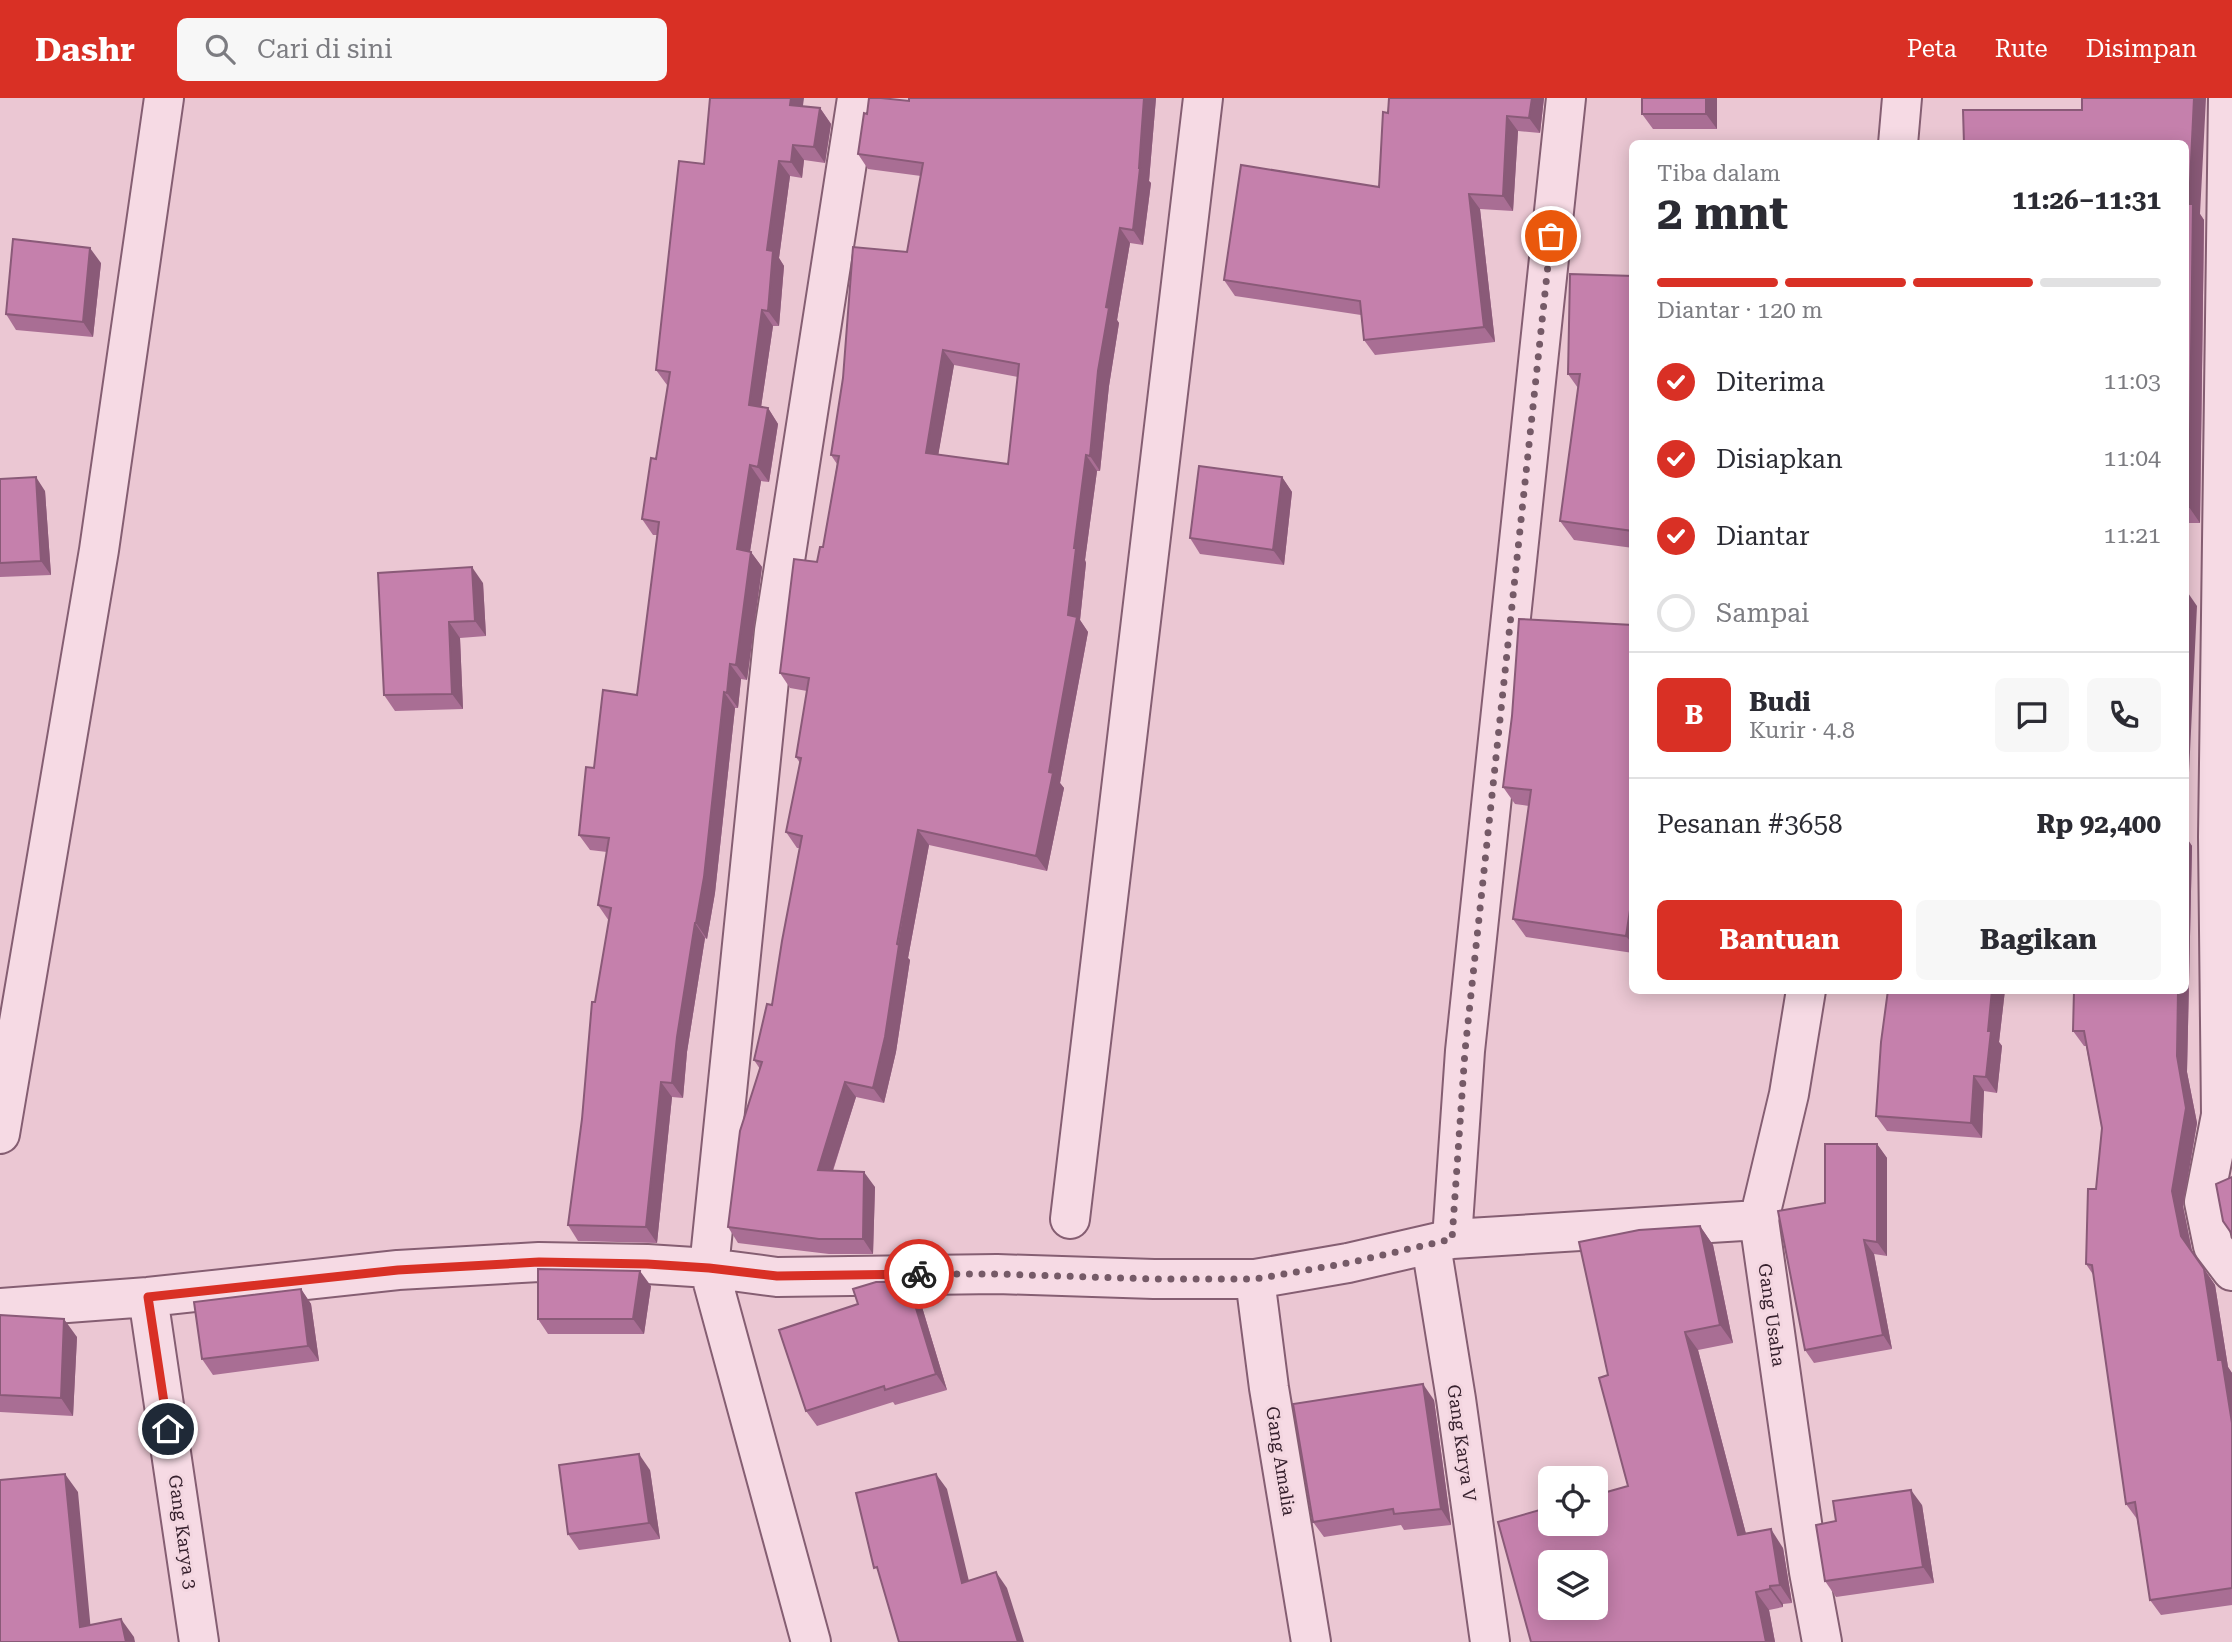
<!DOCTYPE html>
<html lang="id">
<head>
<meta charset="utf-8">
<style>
  body { margin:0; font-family:"Roboto Serif",serif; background:#f7f7f7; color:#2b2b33; height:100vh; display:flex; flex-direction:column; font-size:26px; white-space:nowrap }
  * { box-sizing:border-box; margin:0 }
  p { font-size:23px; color:#7c7c81 }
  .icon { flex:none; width:38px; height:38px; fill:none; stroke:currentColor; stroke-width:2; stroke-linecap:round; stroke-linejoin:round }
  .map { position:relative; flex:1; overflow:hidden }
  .drawer { position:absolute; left:1629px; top:42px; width:560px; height:854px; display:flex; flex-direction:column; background:#fff; border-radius:10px; box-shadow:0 4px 18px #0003 }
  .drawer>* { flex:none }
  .fabs { position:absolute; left:1538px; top:1368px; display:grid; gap:14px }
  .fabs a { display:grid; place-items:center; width:70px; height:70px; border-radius:10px; background:#fff; box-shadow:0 4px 18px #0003; font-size:35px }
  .pin { position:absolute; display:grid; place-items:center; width:60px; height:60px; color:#fff; margin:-30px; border:4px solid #fff; border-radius:50%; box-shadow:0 2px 7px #0007 }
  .courier { position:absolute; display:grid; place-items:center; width:70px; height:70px; margin:-35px; border:5px solid #d93025; border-radius:50%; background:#fff; color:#222; box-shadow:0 2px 9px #0007 }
  .headline em { font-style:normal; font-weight:700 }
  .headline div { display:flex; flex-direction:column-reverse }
  .headline { display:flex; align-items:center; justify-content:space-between; height:119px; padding:0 28px }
  h1 { font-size:46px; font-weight:700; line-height:52px }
  .bar { display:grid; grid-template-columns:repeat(4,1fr); gap:10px 7px; align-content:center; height:84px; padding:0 28px }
  .bar i { height:9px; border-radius:5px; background:#e1e1e2 }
  .bar .current { background:#d93025 }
  .bar p { grid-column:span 4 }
  .line { display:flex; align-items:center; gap:18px; padding:0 28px; border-top:2px solid #e1e1e2 }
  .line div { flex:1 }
  .round { display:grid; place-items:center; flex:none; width:74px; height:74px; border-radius:10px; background:#f7f7f7 }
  ol { padding:0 28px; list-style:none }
  li { display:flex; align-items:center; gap:21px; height:77px }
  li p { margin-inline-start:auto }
  li .icon { padding:7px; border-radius:50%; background:#d93025; color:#fff; stroke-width:4 }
  li:last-child { color:#7c7c81 }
  li i { width:38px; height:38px; border:4px solid #e1e1e2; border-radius:50% }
  .button { display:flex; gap:14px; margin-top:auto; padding:14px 28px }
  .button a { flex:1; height:80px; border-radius:10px; background:#d93025; color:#fff; font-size:28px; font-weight:700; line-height:80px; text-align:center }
  .button a+a { background:#f7f7f7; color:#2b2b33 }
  header { display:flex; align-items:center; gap:42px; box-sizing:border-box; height:98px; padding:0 35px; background:#d93025; color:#fff }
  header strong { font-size:33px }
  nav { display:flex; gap:38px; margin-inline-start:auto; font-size:24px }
  .search { width:490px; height:63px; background:#f7f7f7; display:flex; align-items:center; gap:18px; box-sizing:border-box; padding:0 24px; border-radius:10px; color:#7c7c81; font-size:26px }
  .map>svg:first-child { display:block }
</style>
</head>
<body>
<header>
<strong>Dashr</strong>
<div class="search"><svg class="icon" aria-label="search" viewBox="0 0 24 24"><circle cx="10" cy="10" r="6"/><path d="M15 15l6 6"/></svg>Cari di sini</div>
<nav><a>Peta</a><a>Rute</a><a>Disimpan</a></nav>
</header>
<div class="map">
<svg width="2232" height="1544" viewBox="0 0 2232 1544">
  <rect width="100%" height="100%" fill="#ebc7d3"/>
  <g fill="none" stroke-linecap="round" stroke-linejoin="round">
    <defs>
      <path id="minor" d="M2228,0L2218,739L2221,1017L2204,1104L2213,1148L2232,1173
        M1898,46L1902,0
        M1806,892L1789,996L1759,1122L1809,1474L1822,1544
        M0,1036L99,452L164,0
        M1070,1121L1203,0
        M1452,1141L1465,953L1566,0
        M1431,1147L1456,1301L1490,1544
        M1255,1181L1269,1290L1311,1544
        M148,1199L199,1544
        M0,1210L148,1199L398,1172L539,1164L647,1166L709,1170L777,1179L997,1176L1154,1181H1255L1348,1165L1452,1141L1759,1122
        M811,1544L709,1170L774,533L857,0"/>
    </defs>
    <use href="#minor" stroke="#855e72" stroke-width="42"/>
    <use href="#minor" stroke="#f6dae4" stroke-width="38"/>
  </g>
  <path fill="#a96e94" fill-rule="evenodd" d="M909,0H1156L1149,83L1151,85L1143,147L1130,145L1117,222L1119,225L1109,288L1100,373H1097L1085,462L1086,465L1080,522L1088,534L1060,685L1064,690L1047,773L929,747L908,860L910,862L896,954L884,1005L856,999L833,1073L875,1089L873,1156H829L738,1145L728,1129L760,971L754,962L772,907L800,750H797L786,734L800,665L796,659L807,593L790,590L780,575L823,449L837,366L831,357L907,154L921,78L868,71L858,56L867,16L909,3ZM954,267L1018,279L1008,366L938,357Z
    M1389,0H1544L1540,35L1518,33L1513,113L1480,111L1495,244L1375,257L1364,242L1361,217L1235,198L1224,182L1379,89Z
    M1642,0H1717V31H1653L1642,16Z
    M803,8L820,10L831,26L825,65L804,62L802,80L790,78L779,160L784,168L779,228H773L761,309L768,310L778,326L769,384L761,383L750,453L762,469L747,582L741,581L738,610H735L715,795L707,841L705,840L687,954L683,1000L672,999L657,1145L578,1143L568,1127L582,1021L595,904L609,823L598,807L607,754L590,752L579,737L594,670L637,597L657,437H653L642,421L656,361L668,287H667L656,272L704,66Z
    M2186,46L2200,116L2204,122L2200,425H2187L2186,472Z
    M101,165L93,239L16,232L6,216Z
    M1633,178V450L1574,442L1560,423L1578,290L1568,276Z
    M1282,379L1292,394L1284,467L1200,456L1190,440Z
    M0,381L45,393L51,477L0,479Z
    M483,485L486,538L460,540L463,611L395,613L384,597Z
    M1633,527V855L1526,839L1513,821L1529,708L1515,706L1503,689Z
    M2186,739L2192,748L2187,974L2197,1025L2183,1108L2192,1153L2215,1187L2228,1269L2232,1275V1507L2161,1517L2150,1502L2137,1421L2126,1406L2094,1178L2086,1166L2096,1091L2102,1030L2086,948H2084L2073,933L2186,892Z
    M1888,892H2005L1999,944L2002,948L1997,995L1984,993L1982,1040L1887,1033L1876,1018Z
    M1877,1046L1887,1060V1158L1874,1156L1892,1251L1814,1265L1805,1252L1825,1105Z
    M1700,1128L1713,1147L1733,1245L1698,1252L1746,1436L1783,1450L1792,1505L1783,1506V1509L1769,1512L1775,1544H1531L1628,1388L1608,1277Z
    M908,1184L919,1199L947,1292L895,1307L893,1304L817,1328L806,1313L858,1206Z
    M651,1188L644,1236H548L538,1221Z
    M301,1191L311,1206L319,1263L213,1277L202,1261Z
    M0,1217L77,1239L73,1318L0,1314Z
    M1434,1302L1451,1427L1404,1432L1401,1427L1324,1439L1313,1424Z
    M650,1372L660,1441L579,1452L568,1436Z
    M1922,1407L1934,1485L1836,1499L1825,1483L1836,1423Z"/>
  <path fill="#8a5a78" d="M791,0H804L801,22L790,7Z
    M1144,0H1156L1149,83L1151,85L1143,147L1133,132Z
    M1532,0H1544L1540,35L1529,20Z
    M1706,0H1717V31L1706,16Z
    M2194,0H2206L2200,116L2204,122L2200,425L2189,409V106Z
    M820,10L831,26L825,65L814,49Z
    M1507,18L1518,33L1513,113L1503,98Z
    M793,47L804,62L802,80L791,64Z
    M779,63L790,78L779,160L784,168L779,228L768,213L767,152Z
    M1469,96L1480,111L1495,244L1484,229Z
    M1120,130L1130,145L1117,222L1119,225L1109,288L1100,373L1090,358L1098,273L1106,209Z
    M90,150L101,165L93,239L83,224Z
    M762,212L773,228L759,323L749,307Z
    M943,252L954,267L936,370L926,355Z
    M768,310L778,326L769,384L758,369Z
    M1086,357L1097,373L1085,462L1086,465L1080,522L1088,534L1060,685L1064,690L1047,773L1036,758L1049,674L1074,450Z
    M750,367L761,383L748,467L737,451Z
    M36,379L45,393L51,477L41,463Z
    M1282,379L1292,394L1284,467L1273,452Z
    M2186,423L2187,425L2186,472Z
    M751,454L762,469L747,582L736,567Z
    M472,469L483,485L486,538L475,523Z
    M2186,492L2197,508L2189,675L2186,671Z
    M449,524L460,540L463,611L452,596Z
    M730,566L741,581L738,610L727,595Z
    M724,594L735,610L715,795L707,841L696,825Z
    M918,732L929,747L908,860L910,862L896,954L884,1005L873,990Z
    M2186,739L2192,748L2187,974L2197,1025L2183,1108L2192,1153L2215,1187L2228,1269L2232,1275V1325L2218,1262L2181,1138L2172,1093L2178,892H2186Z
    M1633,793V847L1626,838Z
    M695,825L705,840L687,954L683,1000L672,985L677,939Z
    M1992,892H2005L1999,944L2002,948L1997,995L1986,979L1988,933Z
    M1974,978L1984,993L1982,1040L1971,1025Z
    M661,984L672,999L657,1145L646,1129Z
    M845,984L856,999L828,1087L818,1072Z
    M1877,1046L1887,1060V1158L1877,1144Z
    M864,1074L875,1089L873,1156L863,1141Z
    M1700,1128L1713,1147L1733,1245L1720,1227Z
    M1864,1142L1874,1156L1892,1251L1883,1237Z
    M640,1173L651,1188L644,1236L633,1221Z
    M908,1184L919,1199L947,1292L936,1276Z
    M301,1191L311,1206L319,1263L308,1248Z
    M64,1221L77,1239L73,1318L61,1300Z
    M1685,1234L1698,1252L1751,1455L1738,1437Z
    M1423,1286L1434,1302L1451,1427L1441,1411Z
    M639,1356L650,1372L660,1441L649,1425Z
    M65,1376L78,1394L92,1544L80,1529Z
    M936,1376L947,1391L973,1500L962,1485Z
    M1911,1392L1922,1407L1934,1485L1923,1469Z
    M1771,1431L1783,1450L1792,1505L1780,1487Z
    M996,1474L1007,1490L1024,1544H1018Z
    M1770,1488L1783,1506V1509L1770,1491Z
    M1756,1494L1769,1512L1775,1544H1766Z
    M121,1521L134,1539L135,1544H126Z"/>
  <path fill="#c580ac" stroke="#8a5a78" stroke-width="2" fill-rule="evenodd" d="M710,0H791L790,7L820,10L814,49L793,47L791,64L779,63L767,152L773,153L768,213L762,212L749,307L768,310L758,369L750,367L737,451L751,454L736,567L730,566L727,595L724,594L704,779L696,825H695L677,939L672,985L661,984L646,1129L568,1127L582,1021L592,904H595L611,810L598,807L609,740L579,737L586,669L594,670L603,592L637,597L659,424L642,421L651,360L656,361L670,274L656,272L679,63L704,66Z
    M869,0H881L909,3V0H1144L1139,70H1140L1133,132L1120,130L1106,209L1109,210L1098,273L1090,358L1086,357L1074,450H1076L1068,517L1077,519L1049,674L1053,675L1036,758L918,732L897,846L899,847L885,939L873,990L845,984L818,1072L864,1074L863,1141H819L728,1129L740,1033L762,964L754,962L767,906L772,907L782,843L802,738L786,734L801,660L796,659L809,580L780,575L794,461L817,464L820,449H823L839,358L831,357L843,280L853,149L907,154L923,65L858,56L864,15L867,16ZM943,252L1019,266L1008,366L926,355Z
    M1389,0H1532L1529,20L1507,18L1503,98L1469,96L1484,229L1364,242L1360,203L1224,182L1241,67L1379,89L1383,14L1388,15Z
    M1642,0H1706V16H1642Z
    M2082,0H2194L2189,106H2193L2189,409H2186V46H1964L1963,12H2082Z
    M13,141L90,150L83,224L6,216Z
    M1570,176L1633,178V433L1560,423L1580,276H1568Z
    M1199,368L1282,379L1273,452L1190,440Z
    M36,379L41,463L0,465V381Z
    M472,469L475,523L449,524L452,596L384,597L378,475Z
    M1519,521L1633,527V793L1626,838L1513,821L1531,692L1503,689L1512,618Z
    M1888,892H1992L1988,933H1991L1986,979L1974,978L1971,1025L1876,1018L1881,944Z
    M2074,892H2178L2177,958L2186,1010L2172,1093L2181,1138L2204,1171L2218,1262H2222L2232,1325V1490L2150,1502L2135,1404L2126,1406L2092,1167L2086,1166L2088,1091H2096L2102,1030L2084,933H2073Z
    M1825,1046H1877V1144L1864,1142L1883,1237L1805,1252L1778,1113L1825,1105Z
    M2232,1079V1136L2223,1123L2216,1086Z
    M1700,1128L1720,1227L1685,1234L1738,1437L1771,1431L1780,1487L1770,1488V1491L1756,1494L1766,1544H1531L1498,1424L1550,1409V1426H1596V1397L1628,1388L1599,1280L1608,1277L1579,1144L1639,1132ZM1550,1465H1596V1510H1550Z
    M538,1171L640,1173L633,1221H538Z
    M876,1184H908L936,1276L885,1292L884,1288L806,1313L779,1232L858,1206L853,1191Z
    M301,1191L308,1248L202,1261L194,1204Z
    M0,1217L64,1221L61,1300L0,1297Z
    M1423,1286L1441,1411L1394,1416L1393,1411L1313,1424L1293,1306Z
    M639,1356L649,1425L568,1436L559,1367Z
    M65,1376L80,1529L121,1521L126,1544H0V1382Z
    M936,1376L962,1485L996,1474L1018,1544H899L877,1469L874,1470L856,1395Z
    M1911,1392L1923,1469L1825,1483L1816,1427L1836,1423L1833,1403Z"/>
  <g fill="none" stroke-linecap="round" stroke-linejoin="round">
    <path stroke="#755a67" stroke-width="7" stroke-dasharray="0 12.6" d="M919,1176H997L1154,1181H1255L1348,1165L1452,1141L1465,953L1551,138"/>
    <path stroke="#d93025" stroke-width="9" d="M168,1331L148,1199L398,1172L539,1164L647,1166L709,1170L777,1178L919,1176"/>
  </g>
  <g text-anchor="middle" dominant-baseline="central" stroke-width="6" stroke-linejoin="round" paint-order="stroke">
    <g font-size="18" fill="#36202d" stroke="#f3d6e0">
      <text transform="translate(1772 1217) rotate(82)">Gang Usaha</text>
      <text transform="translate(1462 1345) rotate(82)">Gang Karya V</text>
      <text transform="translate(1281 1363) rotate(81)">Gang Amalia</text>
      <text transform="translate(183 1434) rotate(82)">Gang Karya 3</text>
    </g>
  </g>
</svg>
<div class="fabs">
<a><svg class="icon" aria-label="locate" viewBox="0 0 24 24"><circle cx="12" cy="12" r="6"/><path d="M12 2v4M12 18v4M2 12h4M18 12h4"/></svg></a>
<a><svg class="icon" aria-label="layers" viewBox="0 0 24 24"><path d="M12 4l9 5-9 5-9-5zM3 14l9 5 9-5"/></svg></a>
</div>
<div class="pin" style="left:1551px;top:138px;background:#ea580c"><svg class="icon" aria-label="bag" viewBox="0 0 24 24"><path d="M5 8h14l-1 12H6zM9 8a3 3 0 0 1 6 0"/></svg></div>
<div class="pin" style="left:168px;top:1331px;background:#1f2937"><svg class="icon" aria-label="home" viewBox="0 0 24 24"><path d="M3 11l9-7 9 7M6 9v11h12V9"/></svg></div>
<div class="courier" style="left:919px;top:1176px"><svg class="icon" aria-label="bike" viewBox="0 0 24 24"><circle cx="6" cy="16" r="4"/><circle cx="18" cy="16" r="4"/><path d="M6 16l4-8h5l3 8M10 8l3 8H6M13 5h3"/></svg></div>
<section class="drawer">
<div class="headline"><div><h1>2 mnt</h1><p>Tiba dalam</p></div><em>11:26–11:31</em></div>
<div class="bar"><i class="current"></i><i class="current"></i><i class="current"></i><i></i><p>Diantar · 120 m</p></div>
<ol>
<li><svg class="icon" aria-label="check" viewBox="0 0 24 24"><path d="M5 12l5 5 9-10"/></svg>Diterima<p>11:03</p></li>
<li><svg class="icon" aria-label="check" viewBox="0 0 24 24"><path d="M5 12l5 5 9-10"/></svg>Disiapkan<p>11:04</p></li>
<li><svg class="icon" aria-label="check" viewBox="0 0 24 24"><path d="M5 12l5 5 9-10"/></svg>Diantar<p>11:21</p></li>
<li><i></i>Sampai</li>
</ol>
<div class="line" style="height:126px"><b class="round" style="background:#d93025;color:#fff">B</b><div><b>Budi</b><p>Kurir · 4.8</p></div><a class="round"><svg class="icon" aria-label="chat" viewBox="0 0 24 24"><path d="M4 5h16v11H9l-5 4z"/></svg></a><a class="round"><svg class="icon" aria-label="phone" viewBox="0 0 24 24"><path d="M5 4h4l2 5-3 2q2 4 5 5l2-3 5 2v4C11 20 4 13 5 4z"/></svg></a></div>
<div class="line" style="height:91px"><div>Pesanan #3658</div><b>Rp 92,400</b></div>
<div class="button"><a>Bantuan</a><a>Bagikan</a></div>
</section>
</div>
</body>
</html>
